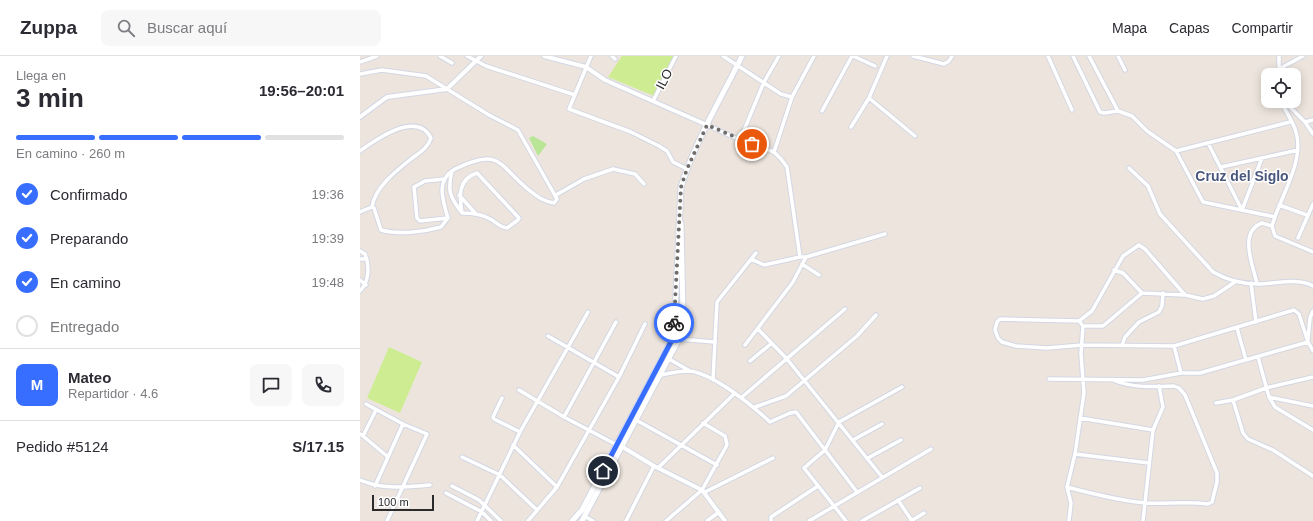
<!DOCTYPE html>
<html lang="es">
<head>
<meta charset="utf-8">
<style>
  body { margin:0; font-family:Helvetica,sans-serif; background:#f7f7f7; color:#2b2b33; height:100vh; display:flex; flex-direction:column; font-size:15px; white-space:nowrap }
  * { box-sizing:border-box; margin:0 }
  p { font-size:13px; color:#7c7c81 }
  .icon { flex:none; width:22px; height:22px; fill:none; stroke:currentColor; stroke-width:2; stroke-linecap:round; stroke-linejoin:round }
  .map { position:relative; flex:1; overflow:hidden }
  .details { display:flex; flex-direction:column; background:#fff; width:360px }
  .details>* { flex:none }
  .fabs { position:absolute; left:901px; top:12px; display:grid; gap:8px }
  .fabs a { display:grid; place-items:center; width:40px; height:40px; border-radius:8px; background:#fff; box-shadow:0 2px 10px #0003; font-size:20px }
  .scale { position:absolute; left:12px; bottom:10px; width:62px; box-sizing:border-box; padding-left:4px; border:2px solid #2b2b2b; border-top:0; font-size:11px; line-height:14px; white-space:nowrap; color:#2b2b2b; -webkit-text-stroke:3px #fff; paint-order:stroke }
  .pin { position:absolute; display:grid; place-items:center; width:34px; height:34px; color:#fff; margin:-17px; border:2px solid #fff; border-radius:50%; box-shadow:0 1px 4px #0007 }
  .courier { position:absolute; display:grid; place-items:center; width:40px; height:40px; margin:-20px; border:3px solid #386eff; border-radius:50%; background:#fff; color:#222; box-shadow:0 1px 5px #0007 }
  .overview em { font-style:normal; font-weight:700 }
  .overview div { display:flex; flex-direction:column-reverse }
  .overview { display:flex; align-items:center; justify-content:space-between; height:68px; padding:0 16px }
  h1 { font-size:26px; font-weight:700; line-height:30px }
  .bar { display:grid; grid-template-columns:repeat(4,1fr); gap:6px 4px; align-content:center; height:48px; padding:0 16px }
  .bar i { height:5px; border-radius:3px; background:#e1e1e2 }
  .bar .current { background:#386eff }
  .bar p { grid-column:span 4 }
  .line { display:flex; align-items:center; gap:10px; padding:0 16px; border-top:1px solid #e1e1e2 }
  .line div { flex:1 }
  .round { display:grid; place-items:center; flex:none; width:42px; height:42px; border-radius:8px; background:#f7f7f7 }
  ol { padding:0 16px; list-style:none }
  li { display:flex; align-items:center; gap:12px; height:44px }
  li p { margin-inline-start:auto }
  li .icon { padding:4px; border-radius:50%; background:#386eff; color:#fff; stroke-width:4 }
  li:last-child { color:#7c7c81 }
  li i { width:22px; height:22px; border:2px solid #e1e1e2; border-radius:50% }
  header { display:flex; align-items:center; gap:24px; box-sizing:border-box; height:56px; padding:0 20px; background:#fff; border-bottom:1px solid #e1e1e2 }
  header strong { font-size:19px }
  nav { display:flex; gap:22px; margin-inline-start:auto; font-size:14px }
  .search { width:280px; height:36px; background:#f7f7f7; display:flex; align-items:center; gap:10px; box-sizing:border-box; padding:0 14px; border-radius:8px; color:#7c7c81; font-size:15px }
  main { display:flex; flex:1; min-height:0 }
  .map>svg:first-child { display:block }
</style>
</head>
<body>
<header>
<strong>Zuppa</strong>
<div class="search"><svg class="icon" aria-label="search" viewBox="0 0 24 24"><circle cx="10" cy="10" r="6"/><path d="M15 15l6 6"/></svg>Buscar aquí</div>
<nav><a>Mapa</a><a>Capas</a><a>Compartir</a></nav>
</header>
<main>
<section class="details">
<div class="overview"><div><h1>3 min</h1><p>Llega en</p></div><em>19:56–20:01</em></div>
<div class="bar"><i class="current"></i><i class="current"></i><i class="current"></i><i></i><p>En camino · 260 m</p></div>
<ol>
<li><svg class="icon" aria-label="check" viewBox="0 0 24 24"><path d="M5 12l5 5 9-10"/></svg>Confirmado<p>19:36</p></li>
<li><svg class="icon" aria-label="check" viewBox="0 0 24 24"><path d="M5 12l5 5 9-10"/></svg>Preparando<p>19:39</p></li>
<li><svg class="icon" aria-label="check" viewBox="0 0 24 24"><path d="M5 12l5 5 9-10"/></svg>En camino<p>19:48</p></li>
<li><i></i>Entregado</li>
</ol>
<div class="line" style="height:72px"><b class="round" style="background:#386eff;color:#fff">M</b><div><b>Mateo</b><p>Repartidor · 4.6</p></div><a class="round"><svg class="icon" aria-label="chat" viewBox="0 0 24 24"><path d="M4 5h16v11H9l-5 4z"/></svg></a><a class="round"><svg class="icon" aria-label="phone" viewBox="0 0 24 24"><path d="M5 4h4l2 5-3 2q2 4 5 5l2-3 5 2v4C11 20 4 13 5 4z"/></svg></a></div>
<div class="line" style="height:52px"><div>Pedido #5124</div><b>S/17.15</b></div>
</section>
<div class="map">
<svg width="953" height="465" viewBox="0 0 953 465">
  <rect width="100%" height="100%" fill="#ede5dd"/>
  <path fill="#b9e597" d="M173,80L187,88L178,100L169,82Z"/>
  <path fill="#ceed93" d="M262,0H316L294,40L248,21Z
    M29,291L62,306L40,357L7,342Z"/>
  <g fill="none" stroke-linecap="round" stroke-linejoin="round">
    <defs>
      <path id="minor" d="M80,0L92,7
        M107,0L126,10L215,39
        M231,0L209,53L271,76L299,90L307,95L313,106L327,113
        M252,0L255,3
        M363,0L421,38L432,41
        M493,0L515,10
        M553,0L584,8L589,5L592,0
        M688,0L712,54
        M713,0L740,56L744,57L758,55L772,60L787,75L816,95L843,146L915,161
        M729,0L758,55
        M758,0L765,14
        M0,6L17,0
        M919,13L943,0
        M0,18L22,14L66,20L129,59L158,74L197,143L194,147C183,145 178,141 170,135C137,108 141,91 95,113C75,124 83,145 88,162L81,171C63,176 39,179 21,174L14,152L12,151L0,156
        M919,19V0
        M509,42L555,80
        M293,45L316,0
        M921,45C925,55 933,65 936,76C945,105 920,141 912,170L915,180L953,196
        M924,45L945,66L953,78
        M462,55L492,0
        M945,66L953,64
        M347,69L380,84L414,96L421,103L427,111L429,125L440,201H446
        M491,71L509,42L527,0
        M380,84L404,26L419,0
        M848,87L882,154
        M0,95C17,83 57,54 71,82C68,92 59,97 51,103C36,115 15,131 12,151
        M816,95L930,66
        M414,96L432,41L454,0
        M861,111L938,94
        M769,112L788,130L800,158L853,216C867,224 882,228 898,228C915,228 938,221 953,230
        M92,115C87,135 90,141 102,157C111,157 122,158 130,163C136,166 139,171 147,172L158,164L159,162L117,117C98,123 99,140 102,157
        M84,123L65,125L54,131L57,162L60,165L88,162
        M99,139L116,158
        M196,139L224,123L253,113L275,118L284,128
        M919,149L947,159
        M882,154L902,102
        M938,182L953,148
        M0,195L5,198C10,210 9,226 0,235
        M0,203H7
        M391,203L404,209L440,201
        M442,208L459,219
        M754,214L763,217L782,237
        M0,224L6,229
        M875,226L854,240L843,243L825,239L782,237L743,270H723L719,265L640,263L637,266L635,274L638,282L642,286L656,290L687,292L722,289L814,290L934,254L939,258L948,286L953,295
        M891,227L896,266
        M897,228C893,209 878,176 902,167L912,170
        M719,265L732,255L763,200L779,189L785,193L825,239
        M877,272L886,304
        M398,273L427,303L522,421
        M188,280L259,321
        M319,283L354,286
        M948,283L950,262L953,255
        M385,289L433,226L446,201L525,178
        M762,289L765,281L779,266L799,256L802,250L803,237
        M814,290L821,317
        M898,301L909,341L915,351L953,374
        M309,303L330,315
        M390,305L412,287
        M301,319C310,317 319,315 329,315C353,317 393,350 410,366L430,357L436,356L497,436
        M689,323L783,324L821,317H840L948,286
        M353,324L357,246L396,197
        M159,334L204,361L257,389
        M382,341L485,253
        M909,341L953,350
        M142,342L133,361L134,363L160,376
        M873,344L883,377L888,383L913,394L953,420
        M856,347L873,344L906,332L953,321
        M6,348L43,368L67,378L27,465
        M395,351L426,340L497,280L516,259
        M204,361L256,266
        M720,362L793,374
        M276,364L357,409
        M0,378L3,380L16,354
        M3,380L28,401
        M493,384L522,368
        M153,389L197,431
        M715,398L789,407
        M102,401L140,419L177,454
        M508,402L541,384
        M299,411L375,337
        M0,424C25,434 44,431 70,429
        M15,430L43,368
        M92,430L119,444L141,465
        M707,431C733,438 760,445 786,447C807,448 827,445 848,448L852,446L857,426V417L825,339L819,332L814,330C794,331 772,332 753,324
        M345,436L413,402
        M86,437L122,456L131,465
        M538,444L552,465
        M226,461L233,465
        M117,465L160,376L228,256
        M168,465L197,431L259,321L285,268
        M266,465L294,410
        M306,465L342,434L367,389L365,380L343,367
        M347,465L359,456
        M411,465V461L458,430
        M449,465L571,393
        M486,465L444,412L465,394L479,366L542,331
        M502,465L560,432
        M551,465L564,457
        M709,465L711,447L707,431L715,398L724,337L721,298L723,270
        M783,465L793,374L803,351L799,330"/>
      <path id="tertiary" d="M184,0L226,11L245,24L347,69
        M0,61L27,41L87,33L121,0
        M261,390L294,410L342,434L365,465"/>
      <path id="secondary" d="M212,465L222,454L314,280L321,131C335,85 361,43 382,0
        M222,465L319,283L323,256L321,167"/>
    </defs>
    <use href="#minor" stroke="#d2d7e4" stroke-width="5.5"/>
    <use href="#tertiary" stroke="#d2d7e4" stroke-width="6"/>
    <use href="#secondary" stroke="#d2d7e4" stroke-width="7"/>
    <use href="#minor" stroke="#fff" stroke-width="3.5"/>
    <use href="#tertiary" stroke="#fff" stroke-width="4"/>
    <use href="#secondary" stroke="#fff" stroke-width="5"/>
  </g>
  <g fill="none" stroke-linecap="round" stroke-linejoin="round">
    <path stroke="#6f6c69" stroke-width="4" stroke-dasharray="0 7.2" d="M314,267L321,131L327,113L347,69L392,88"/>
    <path stroke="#386eff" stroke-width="5" d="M243,415L314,280V267"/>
  </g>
  <g text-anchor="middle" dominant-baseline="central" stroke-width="3" stroke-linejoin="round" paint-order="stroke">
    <g font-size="13" fill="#2b2b2b" stroke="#fff">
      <text transform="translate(304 23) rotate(-63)">ILO</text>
    </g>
    <g font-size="14" font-weight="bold" fill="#4a577d" stroke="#fff">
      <text x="882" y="120">Cruz del Siglo</text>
    </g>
  </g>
</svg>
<div class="fabs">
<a><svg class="icon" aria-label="locate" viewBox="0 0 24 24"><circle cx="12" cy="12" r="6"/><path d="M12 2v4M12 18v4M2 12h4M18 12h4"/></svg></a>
</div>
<div class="scale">100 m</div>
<div class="pin" style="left:392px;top:88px;background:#ea580c"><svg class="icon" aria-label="bag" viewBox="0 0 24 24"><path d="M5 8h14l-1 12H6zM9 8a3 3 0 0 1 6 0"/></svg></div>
<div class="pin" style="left:243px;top:415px;background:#1f2937"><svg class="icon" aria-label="home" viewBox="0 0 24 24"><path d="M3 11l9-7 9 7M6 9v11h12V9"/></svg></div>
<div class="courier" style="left:314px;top:267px"><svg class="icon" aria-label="bike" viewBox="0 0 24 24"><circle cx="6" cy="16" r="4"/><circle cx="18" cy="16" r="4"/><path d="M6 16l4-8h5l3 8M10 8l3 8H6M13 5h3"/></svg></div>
</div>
</main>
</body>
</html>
